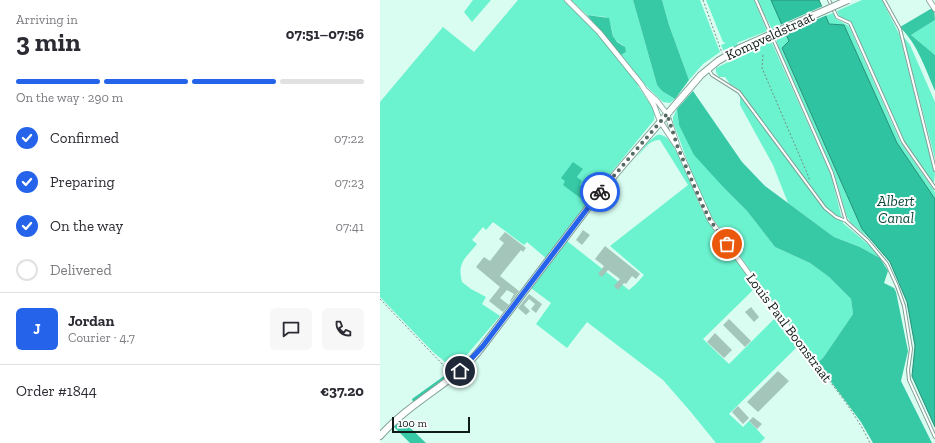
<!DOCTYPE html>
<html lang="en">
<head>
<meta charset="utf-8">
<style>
  body { margin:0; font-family:"Zilla Slab",serif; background:#f7f7f7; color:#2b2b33; height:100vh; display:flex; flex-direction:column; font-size:15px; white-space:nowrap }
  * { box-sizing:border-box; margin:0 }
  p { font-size:13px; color:#7c7c81 }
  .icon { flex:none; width:22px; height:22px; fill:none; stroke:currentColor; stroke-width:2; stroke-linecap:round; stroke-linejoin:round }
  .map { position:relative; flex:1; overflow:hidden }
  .sheet { display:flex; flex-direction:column; background:#fff; width:380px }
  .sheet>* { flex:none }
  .scale { position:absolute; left:12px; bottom:10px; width:78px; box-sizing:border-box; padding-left:4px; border:2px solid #0e1b17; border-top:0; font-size:11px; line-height:14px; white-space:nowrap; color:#0e1b17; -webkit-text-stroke:3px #fff; paint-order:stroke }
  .pin { position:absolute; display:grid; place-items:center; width:34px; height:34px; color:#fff; margin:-17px; border:2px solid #fff; border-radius:50%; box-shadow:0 1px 4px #0007 }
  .courier { position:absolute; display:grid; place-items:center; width:40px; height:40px; margin:-20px; border:3px solid #2563eb; border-radius:50%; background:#fff; color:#222; box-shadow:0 1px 5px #0007 }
  .headline em { font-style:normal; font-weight:700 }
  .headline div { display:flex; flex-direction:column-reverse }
  .headline { display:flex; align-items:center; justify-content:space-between; height:68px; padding:0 16px }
  h1 { font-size:26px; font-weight:700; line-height:30px }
  .bar { display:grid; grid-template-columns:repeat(4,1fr); gap:6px 4px; align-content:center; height:48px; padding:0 16px }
  .bar i { height:5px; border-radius:3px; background:#e1e1e2 }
  .bar .active { background:#2563eb }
  .bar p { grid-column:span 4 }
  .line { display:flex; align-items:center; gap:10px; padding:0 16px; border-top:1px solid #e1e1e2 }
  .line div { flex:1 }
  .round { display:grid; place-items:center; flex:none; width:42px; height:42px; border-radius:6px; background:#f7f7f7 }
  ol { padding:0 16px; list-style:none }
  li { display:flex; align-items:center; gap:12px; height:44px }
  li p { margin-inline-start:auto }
  li .icon { padding:4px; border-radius:50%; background:#2563eb; color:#fff; stroke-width:4 }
  li:last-child { color:#7c7c81 }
  li i { width:22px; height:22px; border:2px solid #e1e1e2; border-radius:50% }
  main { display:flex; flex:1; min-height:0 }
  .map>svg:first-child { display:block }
</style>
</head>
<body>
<main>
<section class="sheet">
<div class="headline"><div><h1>3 min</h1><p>Arriving in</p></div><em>07:51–07:56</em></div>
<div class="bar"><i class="active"></i><i class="active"></i><i class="active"></i><i></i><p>On the way · 290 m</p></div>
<ol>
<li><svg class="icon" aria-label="check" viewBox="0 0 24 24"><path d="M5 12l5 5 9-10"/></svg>Confirmed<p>07:22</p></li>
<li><svg class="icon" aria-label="check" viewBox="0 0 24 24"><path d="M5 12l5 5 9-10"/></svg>Preparing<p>07:23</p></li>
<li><svg class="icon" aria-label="check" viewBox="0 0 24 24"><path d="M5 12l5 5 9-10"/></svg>On the way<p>07:41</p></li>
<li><i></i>Delivered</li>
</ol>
<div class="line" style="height:72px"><b class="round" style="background:#2563eb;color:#fff">J</b><div><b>Jordan</b><p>Courier · 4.7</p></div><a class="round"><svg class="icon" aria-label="chat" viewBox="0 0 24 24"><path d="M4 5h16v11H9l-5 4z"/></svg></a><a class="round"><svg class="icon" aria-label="phone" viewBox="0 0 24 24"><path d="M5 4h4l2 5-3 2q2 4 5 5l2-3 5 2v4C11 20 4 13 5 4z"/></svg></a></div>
<div class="line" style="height:52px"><div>Order #1844</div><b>€37.20</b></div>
</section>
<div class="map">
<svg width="555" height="443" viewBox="0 0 555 443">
  <rect width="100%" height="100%" fill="#d9fdf1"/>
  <path fill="#6bf2cf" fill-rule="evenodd" d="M93,0H111L92,22L84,12Z
    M138,0H185L218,33L258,82V86L275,111L274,120L222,184L167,259L147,242L144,245L113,222L106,230L103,227L92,240L97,244C85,259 77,262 82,282L91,289L106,297L102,304L120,316L79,364L81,367L74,369L53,352L0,297V102L63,27L94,52ZM203,169L197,177L199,185H183L186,181Z
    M191,0H253L277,85L282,91L295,99L290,103L283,102L263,83L241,55L246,52L243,45C232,39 234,37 231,26C230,23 228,20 226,17L207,15Z
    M282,0H320L340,52L323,64L309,80L289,25Z
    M326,0H374L387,31L357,43L358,45L344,52L341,45L346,43L343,42Z
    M377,0H391L402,24L392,29Z
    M482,0H502L519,34L555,174L554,182H552L526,145L471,22L459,16L457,11Z
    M453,13L456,19L469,26L521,143L555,192V199L517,143L464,25L449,24L445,16Z
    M555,20V55L531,35Z
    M406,34L409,41L402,49L482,229L491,240L471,223L467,217L455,177L398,46L396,38Z
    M523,36L530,45L555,102V159Z
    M391,41L451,175L463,223L490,246L500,258L480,247L454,237L408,203L393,165L360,105V90L350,84L345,77H339L336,72V68Z
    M297,109L299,125L346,190L367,211L395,247L430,263L449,277L471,299L473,314L443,358L437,363L326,209L322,201L293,122V117Z
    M277,135C281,134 285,136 288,139C304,158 311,185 321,208C334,235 355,259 374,283L375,287L370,293L323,339L349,364L397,316L418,346L349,414L363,427L369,421L385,438L380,443H336L310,411L283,380L207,322L187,348L156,324L171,303L151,288L187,241L249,290L256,284L264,275L230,246L308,185L280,140C269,139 263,151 256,158L268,142Z"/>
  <path fill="#37c8a6" d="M253,0H282L289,25L309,80L295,99L282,91L277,85Z
    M554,7L555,20L531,35L555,55V91C545,68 538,45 520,27Z
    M207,15L229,18L233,36L237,42L245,47L246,52L241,55Z
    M313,91L362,162L385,186L454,237L480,247L500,258L508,271L504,283L514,288L516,292L528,351L521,381L552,443H493L481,422L437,363L443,358L473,314L471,299L449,277L430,263L395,247L367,211L346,190L314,155L299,125L297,109Z
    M193,162L203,169L197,177L202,181L200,185L209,192L203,200L183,185L185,181L181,178Z
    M65,371L67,372L66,377L33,402L32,399L64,376Z
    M21,419L46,443H30L13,426Z"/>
  <path fill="#30c3a2" stroke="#269178" d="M391,0H439L449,24L464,25L517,143L555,199V427L532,376L535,346L527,302L510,262L482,229L402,48L409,41Z"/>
  <path fill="#d9fdf1" d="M443,6L447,15L404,34L400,25Z"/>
  <path fill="#a4c6ba" d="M203,230L210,235L202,245L196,240Z
    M125,232L146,248L143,252L141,250L120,276L139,291L131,302L130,301L134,294L127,290L120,298L129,305L123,312L109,301L120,287L96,267L104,257L110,261L124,243L119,239Z
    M225,246L260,274L256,279L252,276L246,284L244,283L238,290L234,286L240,279L228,270L222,277L218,274L224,266L215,259Z
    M149,294L162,304L156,313L151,309L155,304L149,299L144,305L150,311L146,315L138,308Z
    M371,307L379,317L374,322L365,312Z
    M349,319L371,341L365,347L343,325Z
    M335,333L352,350L344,358L327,342Z
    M398,371L409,381L378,412L367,402Z
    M358,406L369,418L363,424L352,412Z
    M373,417L382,424L377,429L369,421Z"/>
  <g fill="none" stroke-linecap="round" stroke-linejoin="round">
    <defs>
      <path id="lane" d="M376,0L452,173L466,221
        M449,0L457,17L470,23L523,142L555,188
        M504,0L520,29L555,170
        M329,70L332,75L359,92L445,208L456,217L466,221L488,241L507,264L517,286L524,306L531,349L528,370L529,380L555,437"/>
      <path id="street" d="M187,0L219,32L261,84L274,105L280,121L296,145
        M549,0L555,9
        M266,91L277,101L287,114L298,148L330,220L414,336"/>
      <path id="secondary" d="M0,436C23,410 53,393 80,371C88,364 96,355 103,346L217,196L244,164L321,75L338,61L360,48"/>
    </defs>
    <use href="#lane" stroke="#7f9f95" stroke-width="4"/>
    <use href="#street" stroke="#7f9f95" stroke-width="6"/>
    <use href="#secondary" stroke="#7f9f95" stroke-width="8"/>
    <path stroke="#748d85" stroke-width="1" stroke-dasharray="2 2" stroke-linecap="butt" d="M323,0L342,53
      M383,55L382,68L427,173L430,181
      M0,299L67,369L69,372
      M417,340C442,373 472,405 490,443"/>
    <use href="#lane" stroke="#fff" stroke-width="2"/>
    <use href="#street" stroke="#fff" stroke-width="4.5"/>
    <use href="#secondary" stroke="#fff" stroke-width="6"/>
    <defs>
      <path id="secondary-bridge" d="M360,48L468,0"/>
    </defs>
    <use href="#secondary-bridge" stroke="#7f9f95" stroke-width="8" stroke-linecap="butt"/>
    <use href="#secondary-bridge" stroke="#fff" stroke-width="6"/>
  </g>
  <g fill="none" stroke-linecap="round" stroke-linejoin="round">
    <path stroke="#556a63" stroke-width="4" stroke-dasharray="0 7.2" d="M220,192L287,114L298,148L322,204L330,220L347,244"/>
    <path stroke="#2563eb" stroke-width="5" d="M80,371L103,346L220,192"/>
  </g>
  <g text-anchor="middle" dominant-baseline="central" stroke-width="4" stroke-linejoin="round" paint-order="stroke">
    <g font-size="14" fill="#0e1b17" stroke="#fff">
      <text transform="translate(390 36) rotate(-25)">Kompveldstraat</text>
      <text transform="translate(409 328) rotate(53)">Louis Paul Boonstraat</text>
    </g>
    <g font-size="15" font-style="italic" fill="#0e4a3c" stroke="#fff">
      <text x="516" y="201">Albert<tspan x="516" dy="17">Canal</tspan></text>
    </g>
  </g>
</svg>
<div class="scale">100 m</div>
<div class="pin" style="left:347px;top:244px;background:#ea580c"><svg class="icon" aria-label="bag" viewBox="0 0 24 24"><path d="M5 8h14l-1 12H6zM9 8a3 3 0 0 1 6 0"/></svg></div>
<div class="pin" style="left:80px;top:371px;background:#1f2937"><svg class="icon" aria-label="home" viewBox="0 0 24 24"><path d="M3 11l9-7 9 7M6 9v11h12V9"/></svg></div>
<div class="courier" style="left:220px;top:192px"><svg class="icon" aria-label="bike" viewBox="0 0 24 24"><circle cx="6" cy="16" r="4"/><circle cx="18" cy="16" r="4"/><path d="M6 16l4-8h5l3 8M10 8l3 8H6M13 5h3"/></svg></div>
</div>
</main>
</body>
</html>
